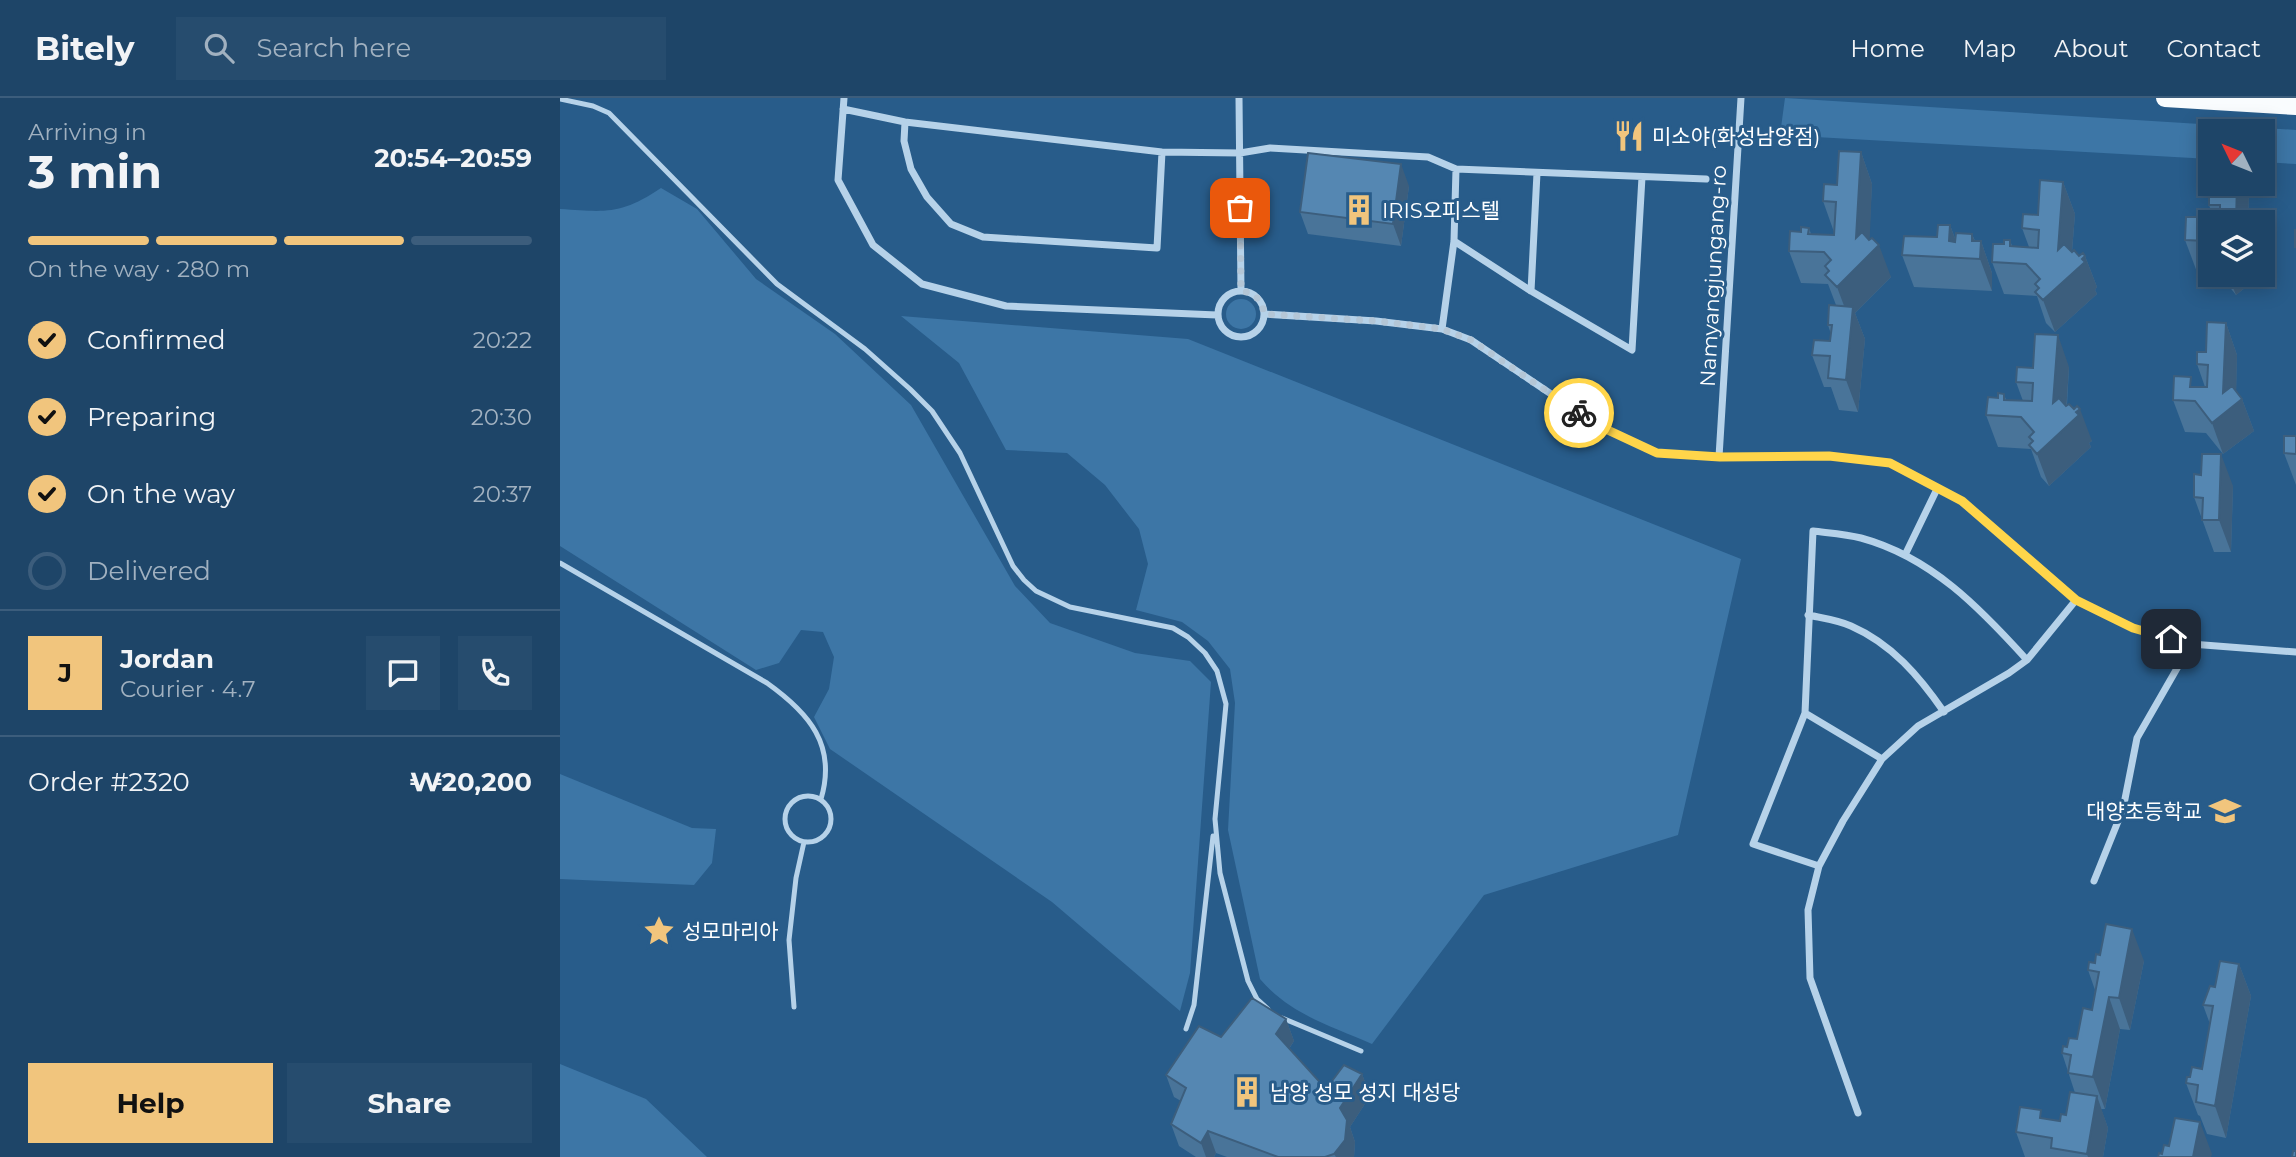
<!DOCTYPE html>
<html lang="en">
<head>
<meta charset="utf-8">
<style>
  body { margin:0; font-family:Montserrat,"Noto Sans KR",sans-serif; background:#264c6e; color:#f1f3f6; height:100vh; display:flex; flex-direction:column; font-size:26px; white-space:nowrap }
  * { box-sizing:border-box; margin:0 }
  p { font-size:23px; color:#a1b1c0 }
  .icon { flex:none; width:38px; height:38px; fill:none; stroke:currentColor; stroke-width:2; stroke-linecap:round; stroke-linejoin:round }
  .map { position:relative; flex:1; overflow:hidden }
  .drawer { display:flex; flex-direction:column; background:#1e4568; width:560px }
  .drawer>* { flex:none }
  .needle { width:46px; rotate:313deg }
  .tools { position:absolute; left:1638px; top:21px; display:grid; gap:14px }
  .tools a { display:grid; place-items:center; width:77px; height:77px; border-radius:0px; background:#1e4568; box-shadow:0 4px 18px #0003,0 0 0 2px #3c5d7c; font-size:35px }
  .pin { position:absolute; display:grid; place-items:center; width:60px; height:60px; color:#fff; margin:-30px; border-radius:14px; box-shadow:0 4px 10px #0006 }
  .courier { position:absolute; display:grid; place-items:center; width:70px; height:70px; margin:-35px; border:5px solid #ffd54a; border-radius:50%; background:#fff; color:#222; box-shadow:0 2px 9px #0007 }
  .summary em { font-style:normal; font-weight:700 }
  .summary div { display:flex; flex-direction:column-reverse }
  .summary { display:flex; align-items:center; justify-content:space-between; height:119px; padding:0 28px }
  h1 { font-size:46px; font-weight:700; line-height:52px }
  .bar { display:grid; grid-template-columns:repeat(4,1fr); gap:10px 7px; align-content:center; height:84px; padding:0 28px }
  .bar i { height:9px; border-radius:5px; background:#3c5d7c }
  .bar .current { background:#f1c57d }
  .bar p { grid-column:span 4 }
  .line { display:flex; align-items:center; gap:18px; padding:0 28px; border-top:2px solid #3c5d7c }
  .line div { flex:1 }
  .round { display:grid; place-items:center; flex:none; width:74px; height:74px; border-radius:0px; background:#264c6e }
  ol { padding:0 28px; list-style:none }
  li { display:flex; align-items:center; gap:21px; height:77px }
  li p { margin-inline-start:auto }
  li .icon { padding:7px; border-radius:50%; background:#f1c57d; color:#111; stroke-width:4 }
  li:last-child { color:#a1b1c0 }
  li i { width:38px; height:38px; border:4px solid #3c5d7c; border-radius:50% }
  .primary-button { display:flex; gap:14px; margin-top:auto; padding:14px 28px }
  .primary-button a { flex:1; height:80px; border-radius:0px; background:#f1c57d; color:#111; font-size:28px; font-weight:700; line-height:80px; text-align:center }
  .primary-button a+a { background:#264c6e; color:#f1f3f6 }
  header { display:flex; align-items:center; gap:42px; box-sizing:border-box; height:98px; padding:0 35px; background:#1e4568; border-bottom:2px solid #3c5d7c }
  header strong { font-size:33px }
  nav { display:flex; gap:38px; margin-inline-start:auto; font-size:24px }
  .search { width:490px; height:63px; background:#264c6e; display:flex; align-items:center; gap:18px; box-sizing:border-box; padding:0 24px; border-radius:0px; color:#a1b1c0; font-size:26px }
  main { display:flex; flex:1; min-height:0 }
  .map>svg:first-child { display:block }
</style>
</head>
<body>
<header>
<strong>Bitely</strong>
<div class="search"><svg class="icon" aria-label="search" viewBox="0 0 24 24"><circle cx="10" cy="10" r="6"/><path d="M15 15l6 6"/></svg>Search here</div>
<nav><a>Home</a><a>Map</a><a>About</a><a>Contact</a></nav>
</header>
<main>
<section class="drawer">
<div class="summary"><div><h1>3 min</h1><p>Arriving in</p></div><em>20:54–20:59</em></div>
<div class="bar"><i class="current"></i><i class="current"></i><i class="current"></i><i></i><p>On the way · 280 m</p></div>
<ol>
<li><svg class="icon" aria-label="check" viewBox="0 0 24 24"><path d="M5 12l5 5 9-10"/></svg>Confirmed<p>20:22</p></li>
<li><svg class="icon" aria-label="check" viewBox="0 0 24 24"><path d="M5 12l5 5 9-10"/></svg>Preparing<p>20:30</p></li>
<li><svg class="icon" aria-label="check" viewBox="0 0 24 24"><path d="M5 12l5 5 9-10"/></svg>On the way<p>20:37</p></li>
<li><i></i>Delivered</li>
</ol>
<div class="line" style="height:126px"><b class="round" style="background:#f1c57d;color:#111">J</b><div><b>Jordan</b><p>Courier · 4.7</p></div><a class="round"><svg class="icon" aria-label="chat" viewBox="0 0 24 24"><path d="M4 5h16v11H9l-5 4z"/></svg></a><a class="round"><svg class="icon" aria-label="phone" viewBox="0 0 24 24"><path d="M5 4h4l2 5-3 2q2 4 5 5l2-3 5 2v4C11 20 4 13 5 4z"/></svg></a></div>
<div class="line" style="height:91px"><div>Order #2320</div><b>₩20,200</b></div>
<div class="primary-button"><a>Help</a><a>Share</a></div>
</section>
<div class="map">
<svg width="1736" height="1059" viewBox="0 0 1736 1059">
  <rect width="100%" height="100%" fill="#285c8a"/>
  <path fill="#3d76a6" d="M1225,0L1736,32V66L1703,64V33H1650V61L1220,37Z
    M101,90L137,111L196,181L275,236L351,307L455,488L490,525L575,555L630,563L651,584L630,875L620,913L492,804L270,651L254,619L269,591L274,559L263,534L241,532L219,565L196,572L0,448V111C46,114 61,117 101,90Z
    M666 216a15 15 0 1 1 30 0a15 15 0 1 1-30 0Z
    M341,218L628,241L1181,461L1118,737L924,797L812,946C769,927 731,917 700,881L668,732L675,605L670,571L648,543L622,524L576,512L588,466L579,431L545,387L507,355L446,352L399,265Z
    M0,676L132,730L156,731L152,765L134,787L0,781Z
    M0,966L86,1001L147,1059H0Z"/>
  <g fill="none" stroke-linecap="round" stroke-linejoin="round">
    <path stroke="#b6d2e9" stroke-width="5" d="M0,1L33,8L49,15L217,186L305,251L350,291L372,313L400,355L453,468L464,482L476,493L510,509L613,530L628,539L645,555L657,573L666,606L655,721L660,775L688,883L697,901L708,911
      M0,465L207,585C249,615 277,647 261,701
      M225 721a23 23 0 1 1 46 0a23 23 0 1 1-46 0Z
      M234,909L229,842L236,780L244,744
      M722,920L801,953
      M626,931L634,907L653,738"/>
    <path stroke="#b6d2e9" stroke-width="7" d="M284,0L278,82L313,147L362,186L446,208L657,217
      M679,0L681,193
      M283,11L345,24L602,54L680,55L710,50L868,59L896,71L1146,81
      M345,24L344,43L351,71L367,99L391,126L423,139L597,150L602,54
      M894,143L971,193L1072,252L1082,79
      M971,193L977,75
      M658 216a23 23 0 1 1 46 0a23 23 0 1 1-46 0Z
      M704,216L816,223L882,231L911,242L1037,327L1097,355L1159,359L1269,358L1330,365L1402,403L1516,502L1573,530L1631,546L1736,554
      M882,231L894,143L896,71
      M1159,359L1181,0
      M1345,457L1377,391
      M1248,517C1262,520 1278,522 1291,528C1332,546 1359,578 1384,614
      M1245,615L1322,661
      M1259,768L1193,746L1245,615L1253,433C1269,435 1286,436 1301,440C1371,459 1420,510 1467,562
      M1534,783L1563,711L1577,640L1631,546
      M1298,1015L1250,880L1248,812L1259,768L1283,723L1322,661L1358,628L1449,575L1467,562L1516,502"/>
    <path stroke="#f9fcfe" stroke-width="18" d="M1605,0L1736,8"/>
  </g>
  <path fill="#497499" d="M1301,54L1312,86L1309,142L1331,179L1295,215L1305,241L1298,314L1279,312L1271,289H1264L1252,257L1270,243L1271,236L1268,227L1276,207L1268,186L1241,185L1229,153L1241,134L1249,130L1251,136L1274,137V134L1263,103L1277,87Z
    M1503,84L1515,116L1512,154L1519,158H1525L1537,189L1535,192L1537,196L1495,234L1486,225L1477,198L1444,196L1432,164L1444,146L1450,142L1452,148L1469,149L1462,130L1478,117Z
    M1658,86H1685L1689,97L1688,124H1655L1649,107L1658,95Z
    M849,88L841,148L748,136L740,114Z
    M1390,127L1396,143L1412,136L1415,143H1421L1432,175V193L1354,189L1342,157L1377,139Z
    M1650,129V175L1637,174L1625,142Z
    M1660,177H1701L1676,197Z
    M1666,225L1677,257L1676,293L1682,301L1694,333L1663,356L1646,335L1625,334L1613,302L1634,289H1645L1637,266Z
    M1509,269L1507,307L1532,343L1529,345L1531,349L1489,388L1481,379L1471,351L1438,349L1426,317L1438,300L1444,296L1446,302L1463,303L1456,284L1473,270Z
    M1736,338V387L1724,355Z
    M1641,377L1673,388L1671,454H1654L1634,399Z
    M1584,863L1570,932L1560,931L1545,1011H1541L1548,1030L1543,1059H1465L1456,1034L1484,1021L1500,1023L1506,1017L1515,995L1502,955L1507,949L1517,941L1532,912L1535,892L1528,872L1535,865Z
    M1679,866L1691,898L1666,1040L1647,1036L1640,1018L1638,1017L1626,985L1630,979L1642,971L1650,926L1643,907L1655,889Z
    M726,921L734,943L729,951L766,991L802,976L810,998L790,1029L795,1044L794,1059H667L656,1055L654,1059H636L619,1048L611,1026L621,1003L614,999L606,977L661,939Z"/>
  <path fill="#3c5e7d" d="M1301,54L1312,86L1309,158L1319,147L1331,179L1295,215L1305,241L1298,314L1286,282L1289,221L1277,189Z
    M841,66L849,88L841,148L833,126Z
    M1503,84L1515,116L1510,177L1525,158L1537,189L1535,192L1537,196L1495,234L1483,202L1498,152Z
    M1677,86H1685L1689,97L1688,124H1676Z
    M1390,127L1402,160L1389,143Z
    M1412,136L1420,158L1421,143L1432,175V193L1420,161L1412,143Z
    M1703,165L1706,173L1703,176Z
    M1668,177H1701L1676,197Z
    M1666,225L1677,257L1676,306L1682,301L1694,333L1663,356L1652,325Z
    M1498,237L1509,269L1505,330L1516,314L1520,311L1532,343L1529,345L1531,349L1489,388L1477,356L1493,305Z
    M1661,356L1673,388L1671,454L1659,422Z
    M1572,831L1584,863L1570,932L1559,900Z
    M1679,866L1691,898L1666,1040L1655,1008Z
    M1549,899L1560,931L1545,1011L1533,979Z
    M726,921L734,943L724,958L716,936Z
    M802,976L810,998L790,1029L795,1044L794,1059H776L774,1056L780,1010Z
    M1537,998L1548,1030L1543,1059H1528L1527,1056Z
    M1640,1024L1652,1056L1651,1059H1633Z
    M648,1033L656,1055L654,1059H646L641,1045Z"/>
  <path fill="#5587b2" stroke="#3c5e7d" stroke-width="2" d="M1279,53L1301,54L1296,140L1302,134L1309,142L1312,140L1319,147L1277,189L1265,177L1269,173L1265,168L1271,162L1264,154L1229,153L1230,133L1241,134V129L1249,130L1248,136L1274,137L1276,104L1263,103L1264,86L1277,87Z
    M748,55L841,66L833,126L740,114Z
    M1480,82L1503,84L1498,152L1504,146L1512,154L1514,152L1519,158L1523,155L1525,158L1522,161L1525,164L1483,202L1475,194L1479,190L1475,186L1480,181L1466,166L1432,164L1433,146H1444V142H1450V148L1478,150L1479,132L1462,130L1463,116L1478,117Z
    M1658,86H1677L1676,124H1660V107H1649V95H1658Z
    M1626,119H1643L1642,129H1650V147L1647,143L1625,142Z
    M1378,127H1390L1389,143L1395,144L1396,135L1412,136V143H1421L1420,161L1342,157L1344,138L1377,139Z
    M1735,132H1736V149H1735Z
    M1269,207L1293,209L1286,282L1268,280L1270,258L1252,257L1254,242L1270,243L1272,227H1268Z
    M1647,224L1666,225L1663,295L1672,288L1682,301L1652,325L1635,303L1613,302L1614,278L1631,279L1630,289H1647L1648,267L1637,266V254H1646Z
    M1475,236L1498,237L1493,305L1499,300L1506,308L1509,306L1514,311L1517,308L1520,311L1516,314L1519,317L1477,356L1469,347L1473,343L1469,339L1474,334L1461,319L1426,317L1428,299L1438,300V295L1444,296V302L1472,303L1473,285L1456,284L1457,269L1473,270Z
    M1724,338H1736V356L1724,355Z
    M1642,356H1661L1659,422H1642L1643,400L1634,399V376L1641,377Z
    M1546,826L1572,831L1559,900L1549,899L1533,979L1508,975L1511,957L1502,955L1503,948L1507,949L1509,940L1517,941L1523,910L1532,912L1539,874L1528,872L1529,864L1535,865L1536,856L1540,857Z
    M1660,863L1679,866L1655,1008L1636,1004L1638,987L1626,985L1627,979H1630L1632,969L1642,971L1653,908L1643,907L1650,888L1655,889Z
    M692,900L726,921L716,936L766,991L784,967L802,976L780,1010L787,1022L785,1042L774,1056L765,1059H718L648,1033L641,1045L611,1026L626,990L606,977L639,928L661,939Z
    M1510,994L1537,998L1527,1056L1491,1050L1492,1040L1456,1034L1460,1009L1481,1012L1480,1020L1500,1023L1501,1016L1506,1017Z
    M1615,1020L1640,1024L1633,1059H1598L1599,1055L1602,1056L1604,1047L1609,1048Z
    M1733,1053H1736V1059H1732Z"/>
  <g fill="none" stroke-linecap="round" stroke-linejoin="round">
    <path stroke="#b4c6d6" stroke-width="7" stroke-dasharray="0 12.6" d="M680,110L681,193C695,195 702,202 704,216L816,223L882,231L911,242L1019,315"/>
    <path stroke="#ffd54a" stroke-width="9" d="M1019,315L1037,327L1097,355L1160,359L1269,358L1330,365L1402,403L1516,502L1573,530L1611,541"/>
  </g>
  <defs>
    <symbol id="restaurant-bare" viewBox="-9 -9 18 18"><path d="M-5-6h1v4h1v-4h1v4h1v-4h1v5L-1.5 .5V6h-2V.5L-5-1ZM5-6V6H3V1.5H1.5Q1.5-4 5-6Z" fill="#f1c57d" stroke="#285c8a" stroke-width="2.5" paint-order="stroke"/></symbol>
    <symbol id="building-bare" viewBox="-9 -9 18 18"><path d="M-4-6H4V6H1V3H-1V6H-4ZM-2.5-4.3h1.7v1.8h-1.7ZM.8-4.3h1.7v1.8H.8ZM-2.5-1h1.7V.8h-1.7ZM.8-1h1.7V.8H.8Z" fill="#f1c57d" stroke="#285c8a" stroke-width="2.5" paint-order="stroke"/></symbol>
    <symbol id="school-bare" viewBox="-9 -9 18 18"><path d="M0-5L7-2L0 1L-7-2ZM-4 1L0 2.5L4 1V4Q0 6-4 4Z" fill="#f1c57d" stroke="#285c8a" stroke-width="2.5" paint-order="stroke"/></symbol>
    <symbol id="sight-bare" viewBox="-9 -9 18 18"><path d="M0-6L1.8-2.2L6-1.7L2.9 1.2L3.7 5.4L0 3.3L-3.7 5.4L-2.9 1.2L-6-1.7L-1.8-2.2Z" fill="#f1c57d" stroke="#285c8a" stroke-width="2.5" paint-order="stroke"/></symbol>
  </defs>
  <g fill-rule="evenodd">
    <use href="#restaurant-bare" x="1047" y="16" width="44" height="44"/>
    <use href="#building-bare" x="777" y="90" width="44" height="44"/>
    <use href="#school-bare" x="1643" y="691" width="44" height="44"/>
    <use href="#sight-bare" x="77" y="811" width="44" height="44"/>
    <use href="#building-bare" x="665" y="972" width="44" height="44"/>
  </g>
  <g text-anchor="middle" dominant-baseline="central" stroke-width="6" stroke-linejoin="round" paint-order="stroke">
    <g font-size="21" fill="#fff" stroke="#285c8a" text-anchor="start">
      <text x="1092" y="38">미소야(화성남양점)</text>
      <text x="822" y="112">IRIS오피스텔</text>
      <text x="1642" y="713" text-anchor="end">대양초등학교</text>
      <text x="122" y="833">성모마리아</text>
      <text x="710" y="994">남양 성모 성지 대성당</text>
    </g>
    <g font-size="21" fill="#fff" stroke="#285c8a">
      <text transform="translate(1153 178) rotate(-87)">Namyangjungang-ro</text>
    </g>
  </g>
</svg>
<div class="tools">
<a><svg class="needle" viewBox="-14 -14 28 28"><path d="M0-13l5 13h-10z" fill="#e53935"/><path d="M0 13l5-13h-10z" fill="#a1b1c0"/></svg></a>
<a><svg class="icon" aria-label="layers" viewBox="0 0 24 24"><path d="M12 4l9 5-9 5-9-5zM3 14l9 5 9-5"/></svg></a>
</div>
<div class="pin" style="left:680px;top:110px;background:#ea580c"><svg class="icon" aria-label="bag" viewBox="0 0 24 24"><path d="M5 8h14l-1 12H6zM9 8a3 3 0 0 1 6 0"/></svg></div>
<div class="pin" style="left:1611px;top:541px;background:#1f2937"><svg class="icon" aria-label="home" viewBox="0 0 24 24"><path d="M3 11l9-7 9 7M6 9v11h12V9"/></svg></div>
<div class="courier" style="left:1019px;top:315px"><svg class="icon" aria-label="bike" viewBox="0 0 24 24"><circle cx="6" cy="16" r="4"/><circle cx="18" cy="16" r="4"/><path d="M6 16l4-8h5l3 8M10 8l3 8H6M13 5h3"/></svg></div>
</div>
</main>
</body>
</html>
